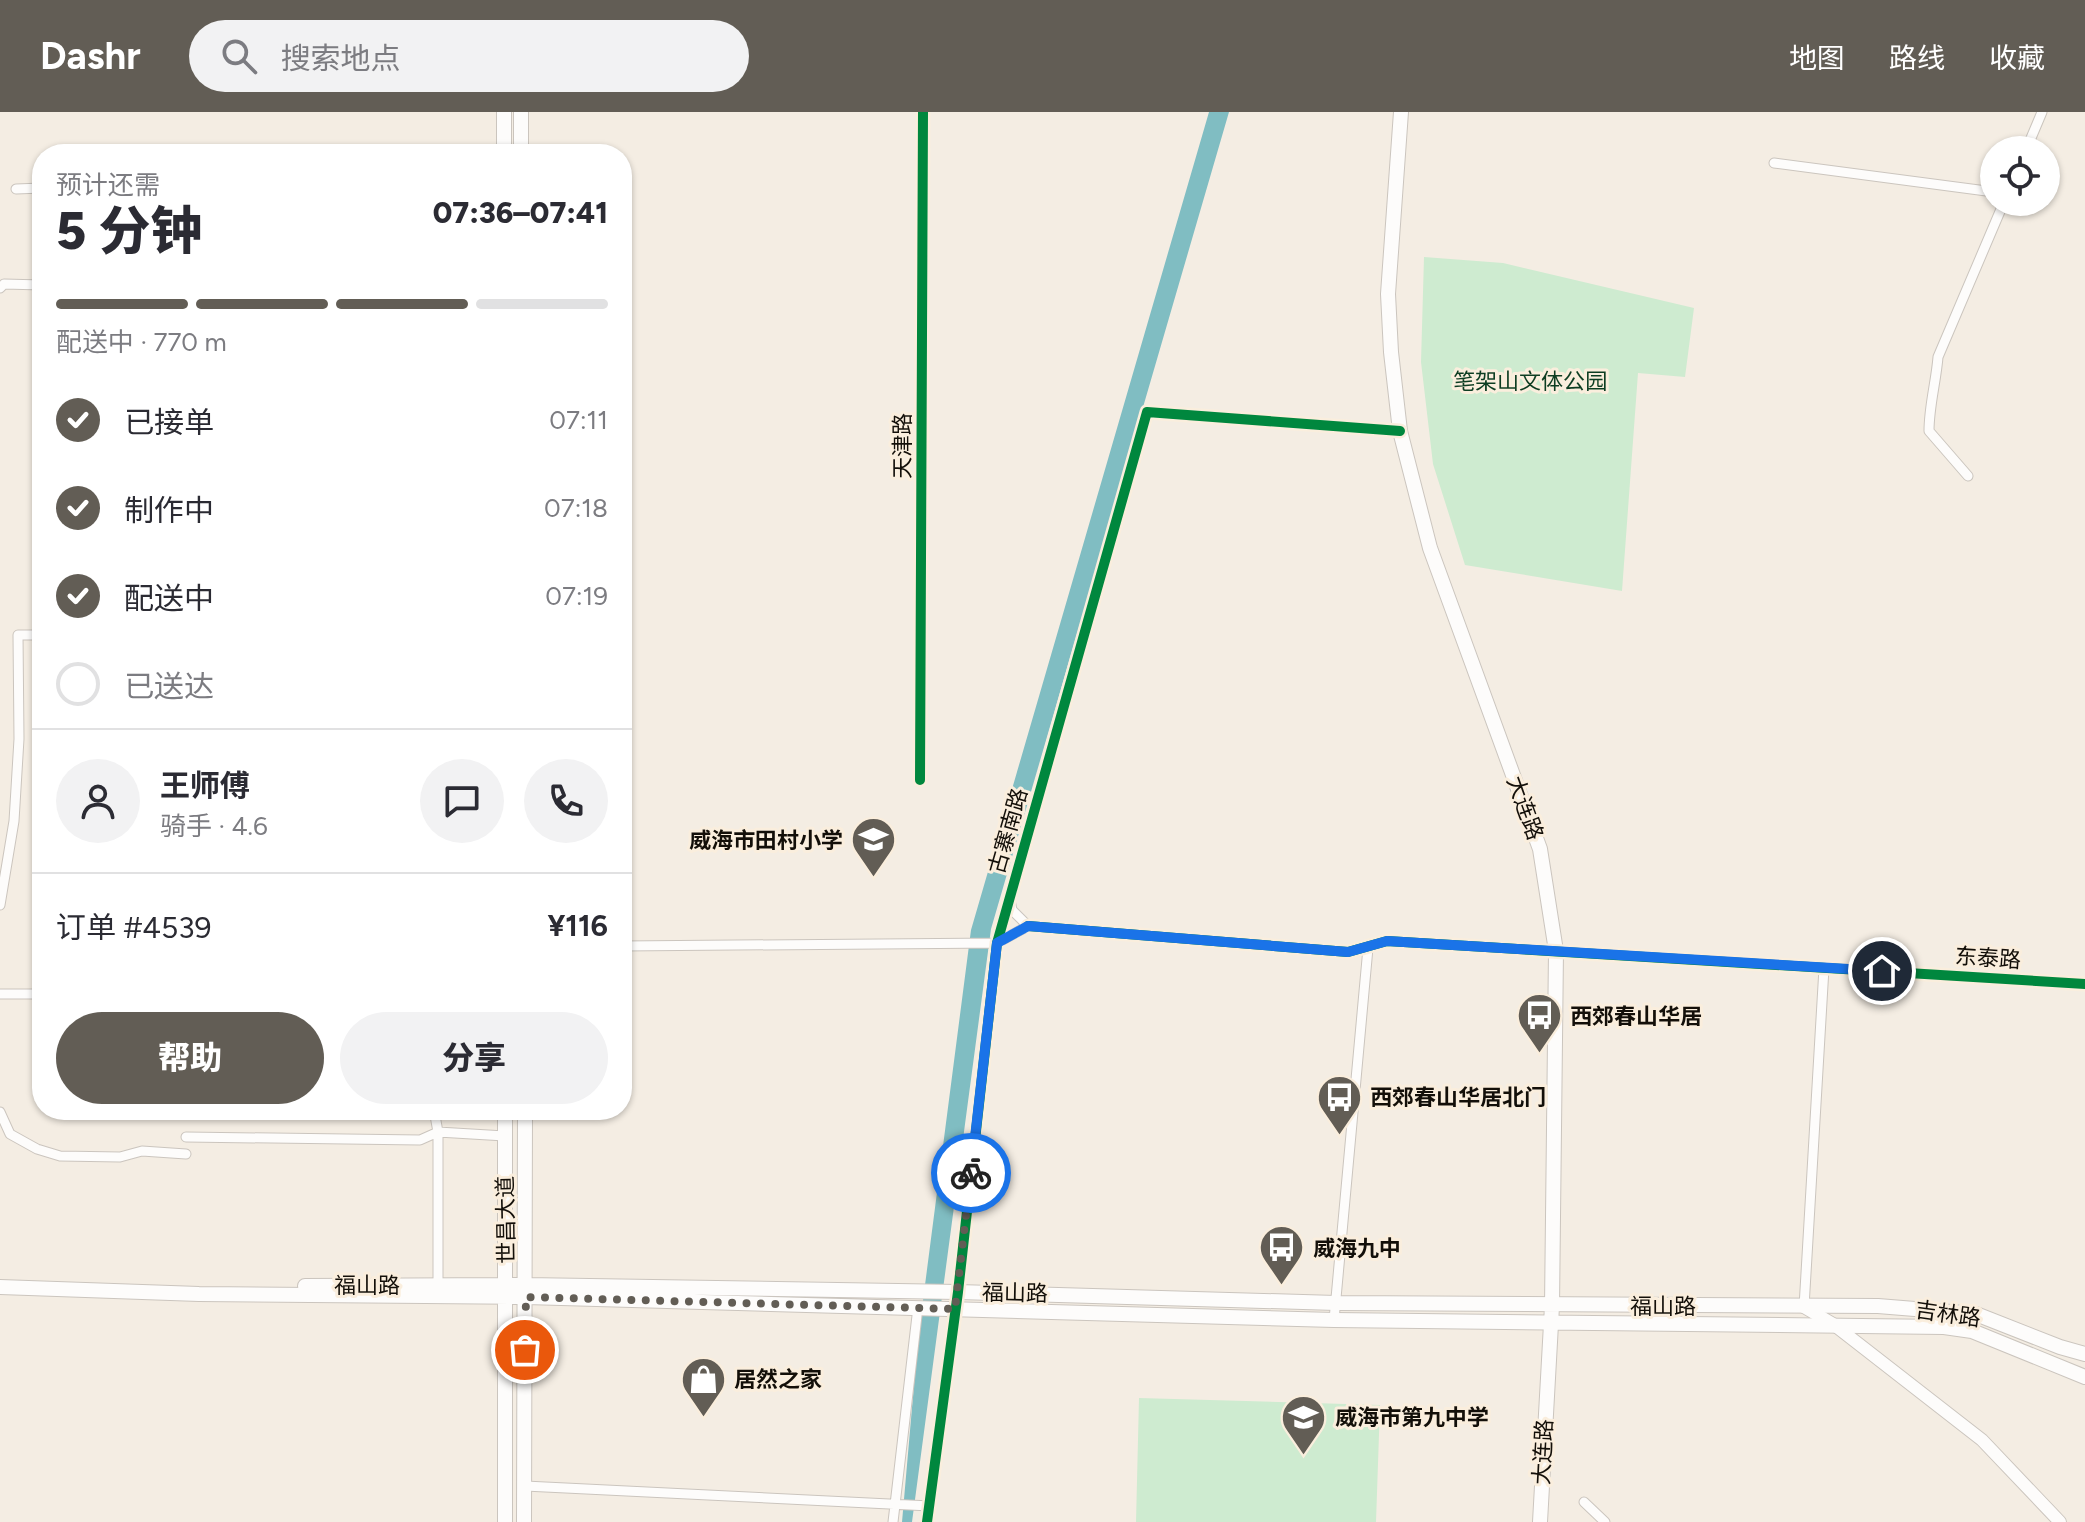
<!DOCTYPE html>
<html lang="zh">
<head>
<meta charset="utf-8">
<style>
  body { margin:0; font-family:Figtree,"Noto Sans SC",sans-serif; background:#f2f2f3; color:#2b2b33; height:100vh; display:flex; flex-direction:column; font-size:30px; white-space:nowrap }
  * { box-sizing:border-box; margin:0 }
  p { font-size:26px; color:#7c7c81 }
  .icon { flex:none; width:44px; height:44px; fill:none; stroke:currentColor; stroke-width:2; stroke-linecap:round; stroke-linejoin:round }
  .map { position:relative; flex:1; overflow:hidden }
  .drawer { position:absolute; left:32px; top:32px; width:600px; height:976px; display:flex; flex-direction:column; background:#fff; border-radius:32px; box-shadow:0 2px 6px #0004 }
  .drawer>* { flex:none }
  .controls { position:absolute; left:1980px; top:24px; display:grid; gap:16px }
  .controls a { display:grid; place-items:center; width:80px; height:80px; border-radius:50%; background:#fff; box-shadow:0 2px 6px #0004; font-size:40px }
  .pin { position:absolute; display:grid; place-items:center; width:68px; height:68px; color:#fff; margin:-34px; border:4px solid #fff; border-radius:50%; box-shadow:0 2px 8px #0007 }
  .courier { position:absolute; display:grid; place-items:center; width:80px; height:80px; margin:-40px; border:6px solid #1a73e8; border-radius:50%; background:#fff; color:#222; box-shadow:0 2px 10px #0007 }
  .headline em { font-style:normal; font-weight:800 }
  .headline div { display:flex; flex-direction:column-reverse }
  .headline { display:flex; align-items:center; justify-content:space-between; height:136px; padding:0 24px }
  h1 { font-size:52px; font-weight:800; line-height:60px }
  .bar { display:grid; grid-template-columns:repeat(4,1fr); gap:12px 8px; align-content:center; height:96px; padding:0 24px }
  .bar i { height:10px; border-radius:6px; background:#e1e1e2 }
  .bar .on { background:#625d55 }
  .bar p { grid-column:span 4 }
  .line { display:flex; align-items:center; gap:20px; padding:0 24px; border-top:2px solid #e1e1e2 }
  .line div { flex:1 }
  .round { display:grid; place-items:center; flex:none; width:84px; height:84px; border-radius:42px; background:#f2f2f3 }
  ol { padding:0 24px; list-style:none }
  li { display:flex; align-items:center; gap:24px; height:88px }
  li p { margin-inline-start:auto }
  li .icon { padding:8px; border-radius:50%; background:#625d55; color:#fff; stroke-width:4 }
  li:last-child { color:#7c7c81 }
  li i { width:44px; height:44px; border:4px solid #e1e1e2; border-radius:50% }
  .action { display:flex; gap:16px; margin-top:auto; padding:16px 24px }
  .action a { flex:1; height:92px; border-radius:48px; background:#625d55; color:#fff; font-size:32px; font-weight:800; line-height:92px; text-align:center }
  .action a+a { background:#f2f2f3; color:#2b2b33 }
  header { display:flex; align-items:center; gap:48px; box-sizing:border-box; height:112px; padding:0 40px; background:#625d55; color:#fff }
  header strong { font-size:38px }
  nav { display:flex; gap:44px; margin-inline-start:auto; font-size:28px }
  .search { width:560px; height:72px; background:#f2f2f3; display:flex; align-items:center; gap:20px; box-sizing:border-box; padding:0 28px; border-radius:44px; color:#7c7c81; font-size:30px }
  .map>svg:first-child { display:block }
</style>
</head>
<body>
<header>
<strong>Dashr</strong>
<div class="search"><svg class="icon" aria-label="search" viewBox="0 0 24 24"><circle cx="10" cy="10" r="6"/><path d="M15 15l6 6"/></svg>搜索地点</div>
<nav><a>地图</a><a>路线</a><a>收藏</a></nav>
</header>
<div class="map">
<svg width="2085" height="1410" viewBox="0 0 2085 1410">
  <rect width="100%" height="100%" fill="#f4ede3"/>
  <path fill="#ceebd0" d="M1424,145L1503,151L1694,196L1685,265L1638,261L1622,479L1465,453L1433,352L1421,250Z
    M1139,1286L1380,1293L1376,1410H1136Z"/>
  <path fill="#80bdc2" d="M1209,0H1229L991,817L912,1410H902L918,1227L971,818Z"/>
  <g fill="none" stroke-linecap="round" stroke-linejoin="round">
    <defs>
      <path id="street" d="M2026,38L2042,0
        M1774,51L1994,80
        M16,77L42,76
        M0,176L4,172L42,173
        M1968,364L1929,319C1929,294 1936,270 1938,245L2004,90
        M920,668L923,0
        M1010,788L1012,798L1028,814
        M0,793L14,709L19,627L18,523H42
        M1028,814L1348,840L1387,829L2085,872
        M622,834L997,831L1028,814
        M0,882H42
        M434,998L438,1020V1178
        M0,1000L10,1022L37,1037L60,1044L120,1045L142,1039L186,1042
        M186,1025L420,1028L438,1020L505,1024
        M1804,1195L1824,856
        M1334,1208L1368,836
        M525,1374L930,1394
        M1584,1390L1605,1410
        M893,1410L918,1195
        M927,1410L958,1180L997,831L1147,300L1400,319"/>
      <path id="secondary" d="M1804,1195L1833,1212L1982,1328L2060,1410"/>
      <path id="primary" d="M504,0V42
        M521,0V42
        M1401,0L1388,182L1391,240L1400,319L1430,436L1540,737L1556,839L1552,1194L1540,1410
        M305,1174L526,1173L958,1180L1336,1191L1878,1194L1976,1202L2060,1235L2085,1242
        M0,1175L199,1182L526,1185L1334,1208L1944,1215L1972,1219L2085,1265
        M505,1410V998
        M524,1410L525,998"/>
    </defs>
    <use href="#street" stroke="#cbc5be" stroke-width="11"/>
    <use href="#secondary" stroke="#cbc5be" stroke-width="14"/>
    <use href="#primary" stroke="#cbc5be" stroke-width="16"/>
    <use href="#street" stroke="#fdfcfb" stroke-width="9"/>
    <use href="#secondary" stroke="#fdfcfb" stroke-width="12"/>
    <use href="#primary" stroke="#fdfcfb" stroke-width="14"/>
    <defs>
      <path id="cycleway" d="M920,668L923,0
        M1028,814L1348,840L1387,829L2085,872
        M927,1410L958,1180L997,831L1147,300L1400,319"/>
    </defs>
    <use href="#cycleway" stroke="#faeedd" stroke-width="15"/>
    <use href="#cycleway" stroke="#00873e" stroke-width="10"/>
  </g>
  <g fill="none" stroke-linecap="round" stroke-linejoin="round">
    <path stroke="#625d55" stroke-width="8" stroke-dasharray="0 14.4" d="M525,1238L526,1185L955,1197L971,1061"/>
    <path stroke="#1a73e8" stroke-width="10" d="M971,1061L997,831L1028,814L1348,840L1387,829L1882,859"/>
  </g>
  <defs>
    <symbol id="school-pin" viewBox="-11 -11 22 30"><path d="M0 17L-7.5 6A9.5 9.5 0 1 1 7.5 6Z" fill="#625d55" stroke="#faeedd"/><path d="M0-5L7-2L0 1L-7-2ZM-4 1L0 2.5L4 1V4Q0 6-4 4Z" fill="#fff"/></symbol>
    <symbol id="bus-pin" viewBox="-11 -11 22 30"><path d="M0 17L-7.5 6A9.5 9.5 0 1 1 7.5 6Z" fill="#625d55" stroke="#faeedd"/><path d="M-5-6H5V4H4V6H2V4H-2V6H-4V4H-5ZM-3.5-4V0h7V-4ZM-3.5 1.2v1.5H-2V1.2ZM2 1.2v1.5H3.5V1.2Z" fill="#fff"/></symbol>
    <symbol id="shop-pin" viewBox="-11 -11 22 30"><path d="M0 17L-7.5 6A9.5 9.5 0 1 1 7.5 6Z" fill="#625d55" stroke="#faeedd"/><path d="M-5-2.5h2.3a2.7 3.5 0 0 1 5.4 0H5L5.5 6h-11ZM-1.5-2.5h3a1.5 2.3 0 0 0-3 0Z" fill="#fff"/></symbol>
  </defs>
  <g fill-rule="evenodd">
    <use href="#school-pin" x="848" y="702" width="51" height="69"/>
    <use href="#bus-pin" x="1514" y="878" width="51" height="69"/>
    <use href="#bus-pin" x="1314" y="960" width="51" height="69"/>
    <use href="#bus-pin" x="1256" y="1110" width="51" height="69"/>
    <use href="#shop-pin" x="678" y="1242" width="51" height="69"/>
    <use href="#school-pin" x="1278" y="1280" width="51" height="69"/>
  </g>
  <g text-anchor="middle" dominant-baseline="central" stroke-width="6" stroke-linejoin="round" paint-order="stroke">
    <g font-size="22" fill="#0d3d22" stroke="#faeedd">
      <text x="1530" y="269">笔架山文体公园</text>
    </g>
    <g font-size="22" fill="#130f09" stroke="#faeedd">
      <text transform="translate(902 334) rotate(-90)">天津路</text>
      <text transform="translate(1525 696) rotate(70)">大连路</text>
      <text transform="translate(1008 719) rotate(-74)">古寨南路</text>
      <text transform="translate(1988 846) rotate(4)">东泰路</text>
      <text transform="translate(506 1108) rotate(-91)">世昌大道</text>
      <text x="367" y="1173">福山路</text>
      <text transform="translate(1015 1181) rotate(1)">福山路</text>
      <text x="1663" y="1194">福山路</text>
      <text transform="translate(1948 1202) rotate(8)">吉林路</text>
      <text transform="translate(1543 1340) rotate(-87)">大连路</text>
    </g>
    <g font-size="22" font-weight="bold" fill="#130f09" stroke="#faeedd" text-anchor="start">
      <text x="843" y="728" text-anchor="end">威海市田村小学</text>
      <text x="1570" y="904">西郊春山华居</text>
      <text x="1370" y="985">西郊春山华居北门</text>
      <text x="1313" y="1136">威海九中</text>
      <text x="734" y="1267">居然之家</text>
      <text x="1335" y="1305">威海市第九中学</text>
    </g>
  </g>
</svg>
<div class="controls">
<a><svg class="icon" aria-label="locate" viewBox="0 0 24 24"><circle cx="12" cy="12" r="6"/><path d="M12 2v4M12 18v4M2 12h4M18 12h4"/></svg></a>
</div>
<div class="pin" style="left:525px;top:1238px;background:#ea580c"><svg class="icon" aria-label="bag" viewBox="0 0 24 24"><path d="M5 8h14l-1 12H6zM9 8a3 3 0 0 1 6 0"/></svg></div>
<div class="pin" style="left:1882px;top:859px;background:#1f2937"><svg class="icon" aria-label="home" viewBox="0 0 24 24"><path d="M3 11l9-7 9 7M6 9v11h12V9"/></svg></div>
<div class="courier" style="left:971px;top:1061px"><svg class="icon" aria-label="bike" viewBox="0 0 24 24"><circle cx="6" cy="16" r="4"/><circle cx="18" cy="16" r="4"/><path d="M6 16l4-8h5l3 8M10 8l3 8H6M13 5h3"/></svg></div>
<section class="drawer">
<div class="headline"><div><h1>5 分钟</h1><p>预计还需</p></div><em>07:36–07:41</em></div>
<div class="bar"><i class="on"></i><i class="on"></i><i class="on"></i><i></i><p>配送中 · 770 m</p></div>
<ol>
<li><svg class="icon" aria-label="check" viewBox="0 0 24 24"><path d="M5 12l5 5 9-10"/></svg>已接单<p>07:11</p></li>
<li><svg class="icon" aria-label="check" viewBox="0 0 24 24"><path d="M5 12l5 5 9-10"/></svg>制作中<p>07:18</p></li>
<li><svg class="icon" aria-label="check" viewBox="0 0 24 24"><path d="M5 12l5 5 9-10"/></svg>配送中<p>07:19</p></li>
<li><i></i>已送达</li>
</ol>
<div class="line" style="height:144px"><a class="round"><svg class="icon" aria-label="person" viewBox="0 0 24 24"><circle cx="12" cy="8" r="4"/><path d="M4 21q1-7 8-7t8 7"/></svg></a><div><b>王师傅</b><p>骑手 · 4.6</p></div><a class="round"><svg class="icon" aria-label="chat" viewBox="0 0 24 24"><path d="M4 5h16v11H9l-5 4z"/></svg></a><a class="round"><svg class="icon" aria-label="phone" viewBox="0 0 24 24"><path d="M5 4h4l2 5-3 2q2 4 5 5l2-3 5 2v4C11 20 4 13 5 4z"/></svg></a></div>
<div class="line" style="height:104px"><div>订单 #4539</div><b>¥116</b></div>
<div class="action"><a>帮助</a><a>分享</a></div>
</section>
</div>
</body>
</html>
